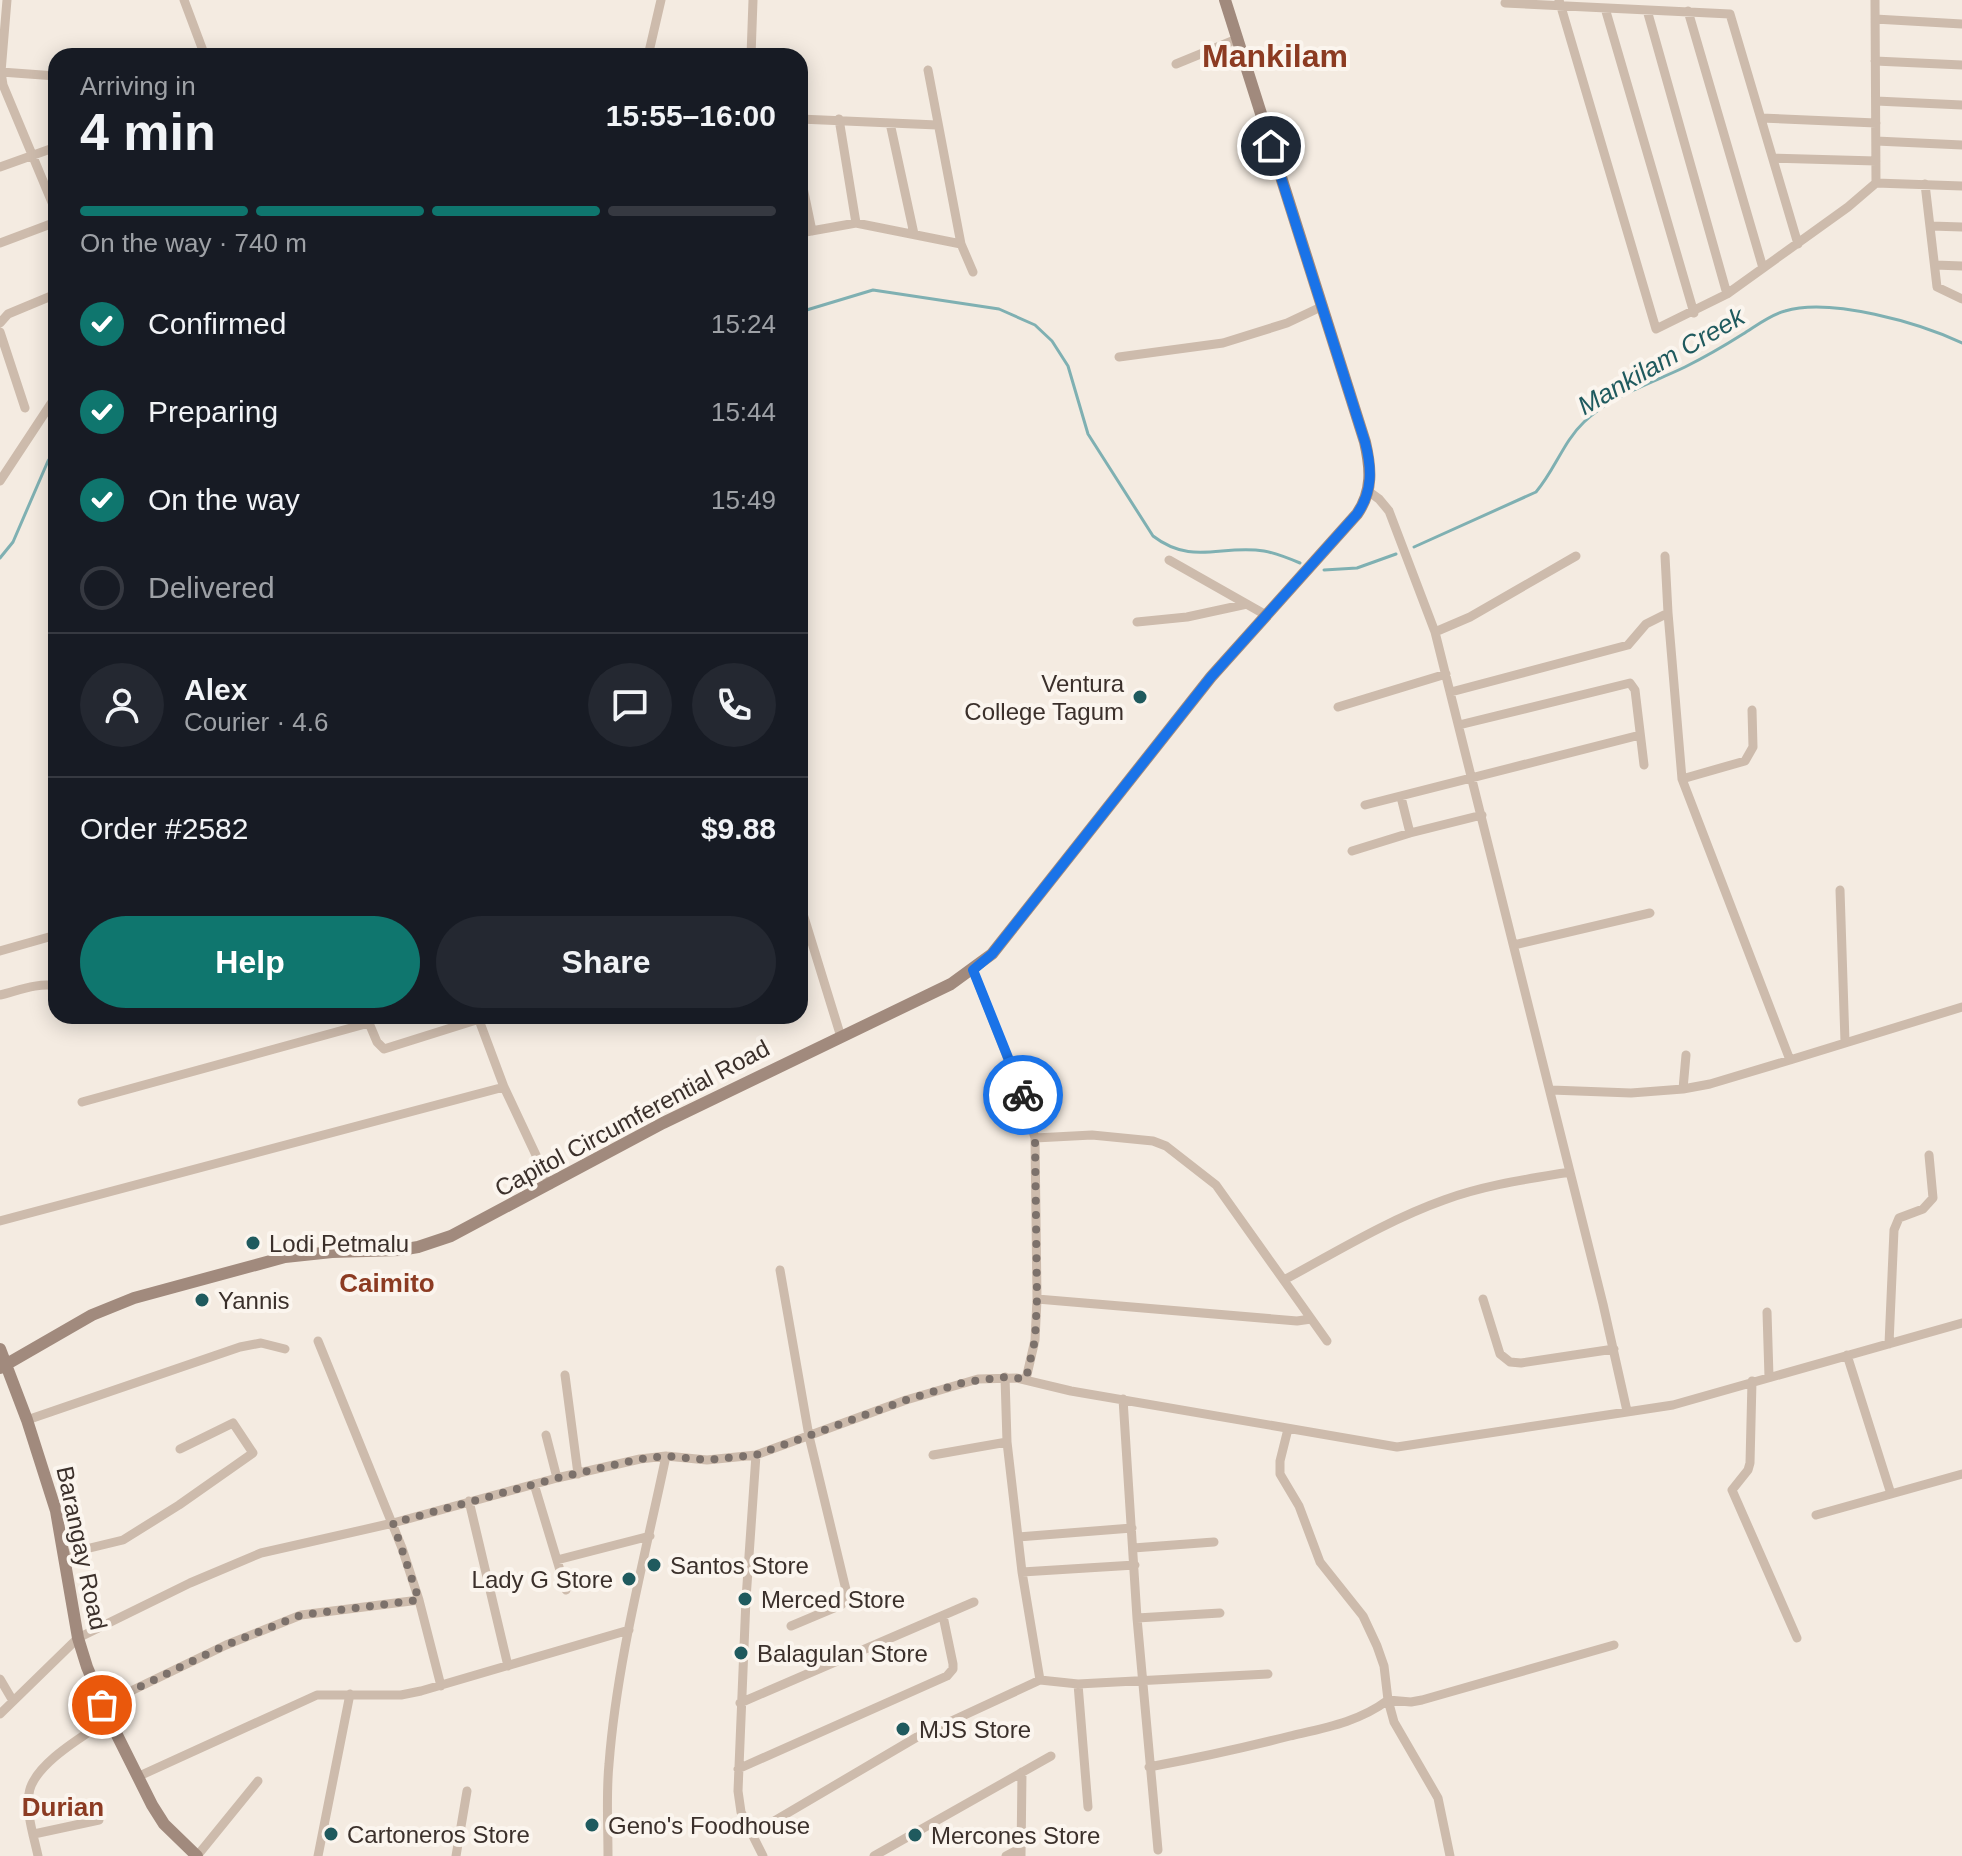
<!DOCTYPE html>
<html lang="en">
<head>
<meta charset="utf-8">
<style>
  body { margin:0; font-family:Arial,sans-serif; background:#242831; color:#f1f3f6; height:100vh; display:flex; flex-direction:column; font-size:30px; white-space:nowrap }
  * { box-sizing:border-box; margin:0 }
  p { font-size:26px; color:#9ea1a6 }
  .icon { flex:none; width:44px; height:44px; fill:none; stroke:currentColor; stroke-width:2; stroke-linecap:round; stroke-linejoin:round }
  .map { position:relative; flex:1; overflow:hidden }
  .sheet { position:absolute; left:48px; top:48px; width:760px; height:976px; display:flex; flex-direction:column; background:#171b24; border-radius:24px; box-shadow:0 4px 20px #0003 }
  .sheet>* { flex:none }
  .pin { position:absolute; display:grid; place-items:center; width:68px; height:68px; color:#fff; margin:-34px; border:4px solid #fff; border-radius:50%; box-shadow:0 2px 8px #0007 }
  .courier { position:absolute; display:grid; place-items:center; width:80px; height:80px; margin:-40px; border:6px solid #1a73e8; border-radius:50%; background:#fff; color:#222; box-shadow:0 2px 10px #0007 }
  .headline em { font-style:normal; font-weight:800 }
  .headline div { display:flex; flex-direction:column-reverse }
  .headline { display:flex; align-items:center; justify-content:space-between; height:136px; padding:0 32px }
  h1 { font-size:52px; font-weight:800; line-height:60px }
  .bar { display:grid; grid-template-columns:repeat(4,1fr); gap:12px 8px; align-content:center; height:96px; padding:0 32px }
  .bar i { height:10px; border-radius:6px; background:#363941 }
  .bar .on { background:#0f766e }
  .bar p { grid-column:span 4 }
  .line { display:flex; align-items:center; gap:20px; padding:0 32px; border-top:2px solid #363941 }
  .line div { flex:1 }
  .round { display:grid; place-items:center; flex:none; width:84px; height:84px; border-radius:42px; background:#242831 }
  ol { padding:0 32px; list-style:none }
  li { display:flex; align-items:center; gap:24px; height:88px }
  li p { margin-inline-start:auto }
  li .icon { padding:8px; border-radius:50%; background:#0f766e; color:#fff; stroke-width:4 }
  li:last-child { color:#9ea1a6 }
  li i { width:44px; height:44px; border:4px solid #363941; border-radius:50% }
  .button { display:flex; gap:16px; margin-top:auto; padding:16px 32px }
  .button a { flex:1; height:92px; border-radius:48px; background:#0f766e; color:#fff; font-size:32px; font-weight:800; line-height:92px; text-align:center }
  .button a+a { background:#242831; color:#f1f3f6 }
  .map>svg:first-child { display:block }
</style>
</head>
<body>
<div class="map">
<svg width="1962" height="1856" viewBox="0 0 1962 1856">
  <rect width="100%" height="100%" fill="#f4ebe1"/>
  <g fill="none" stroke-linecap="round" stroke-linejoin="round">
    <path stroke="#7fb0b2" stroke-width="3" d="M800,312L873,290L999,309L1035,325L1052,341L1068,366L1088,434L1153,536C1192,566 1222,544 1264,551C1276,553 1288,558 1300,563
      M1414,547L1536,492C1555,470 1563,442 1584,422C1610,396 1652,383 1685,367C1705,357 1724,346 1743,334C1756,326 1770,315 1785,311C1830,297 1920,323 1962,343
      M0,558L13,542L48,461L56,449
      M1324,570L1357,568L1396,554"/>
    <path stroke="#cdbbac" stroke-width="9" d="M7,0L1,72L3,85L56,212
      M184,0L205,56
      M1559,0L1656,329L1727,294L1848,207L1876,183L1962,186
      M1875,0L1876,183
      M1505,3L1730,14L1798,244
      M1605,8L1694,313
      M1647,10L1727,294
      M1688,11L1763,268
      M1875,19L1962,24
      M648,56L661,0
      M751,56L753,0
      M1875,61L1962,65
      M1176,64L1237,39
      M928,70L961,244L973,272
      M1,72L56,76
      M1876,101L1962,105
      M1761,118L1876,123
      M800,119L937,125
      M839,119L856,223
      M890,123L914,234
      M1876,141L1962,145
      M1773,158L1876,161
      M0,167L56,147
      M800,173L812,231
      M1925,184L1937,287L1962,299
      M1931,226L1962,227
      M800,233L856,223L961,244
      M0,243L56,222
      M1935,265L1962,266
      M0,323L8,314L56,294
      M0,332L25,408
      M1119,357L1223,343L1287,323L1323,306
      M0,481L56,396
      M1368,491L1379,499L1389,511L1435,632L1603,1304L1627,1411
      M1169,560L1266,615
      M1668,613L1682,779L1790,1060L1962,1007
      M1137,622L1187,617L1247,604
      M1435,632L1470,617L1576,556
      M1451,692L1628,645L1646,624L1668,613L1665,556
      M1338,707L1446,674
      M1459,725L1630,683L1635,690L1644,765
      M1682,779L1745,761L1753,747L1752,710
      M1401,797L1410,833
      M1365,805L1640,735
      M1352,851L1410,833L1482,815
      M1840,890L1845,1042
      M800,904L841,1037
      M1514,945L1650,913
      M0,951L56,935
      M973,970L1022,1095L1035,1138L1037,1299L1035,1340L1026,1379
      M0,995C17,991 39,982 56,986
      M366,1016L377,1042L384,1049L489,1016
      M479,1020L504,1087L550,1185
      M1683,1089L1710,1084L1790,1060
      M1551,1090L1631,1093L1683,1089L1686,1055
      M82,1102L369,1023
      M1035,1138L1092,1135L1153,1141L1166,1146L1216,1185L1327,1341
      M0,1221L504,1087
      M780,1270L809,1436L847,1594V1599L841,1605L791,1626
      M1284,1280C1336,1252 1388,1220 1444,1200C1485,1185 1528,1179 1570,1172
      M1037,1299L1297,1321L1311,1319
      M1483,1299L1500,1354L1510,1362L1521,1363L1614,1349
      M1767,1312L1769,1377
      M318,1341L402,1548L419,1600L441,1686
      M1889,1344L1894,1230L1899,1218L1923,1209L1933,1198L1929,1155
      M1847,1355L1891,1494
      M565,1375L578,1474
      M1005,1377L1007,1442L1022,1572L1040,1680
      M1752,1381L1750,1463L1748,1470L1732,1490L1797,1638
      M1123,1399L1137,1618L1158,1850
      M27,1420L240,1347L261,1343L285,1349
      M1288,1429L1280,1461V1474L1299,1506L1320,1562L1363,1616L1377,1646L1384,1666L1388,1700L1394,1722L1438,1798L1450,1856
      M546,1435L557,1478
      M756,1455L746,1599L738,1791L741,1812L763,1856
      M933,1455L1007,1442
      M534,1484L566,1590
      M469,1501L508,1666
      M1816,1515L1962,1474
      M1018,1537L1132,1528
      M1133,1548L1214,1542
      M65,1554L123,1540L179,1505L253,1453L233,1423L180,1449
      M557,1560L650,1536
      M1022,1572L1135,1565
      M1137,1618L1220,1613
      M0,1679L13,1701
      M1078,1684L1088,1807
      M740,1703L974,1602
      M102,1705L226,1645L301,1615L419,1600
      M0,1714L78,1638L190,1583L261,1553L393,1523L557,1478L640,1459L666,1456L707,1460L756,1455L906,1400L978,1379L1016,1378L1071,1391L1397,1447L1673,1405L1962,1323
      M1149,1767C1197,1758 1243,1748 1290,1736C1324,1728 1359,1722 1388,1700L1411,1702L1422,1700L1614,1645
      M738,1769L947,1676L953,1669V1664L943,1616
      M137,1777L317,1695H401L421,1691L629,1630
      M34,1834L99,1820
      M752,1834L917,1737L1040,1680L1078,1684L1268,1674
      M38,1856C34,1837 26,1814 29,1794C32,1765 85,1735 109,1719
      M197,1856L258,1781
      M318,1856L350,1694
      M456,1856L467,1791
      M608,1856C608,1825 606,1794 609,1764C617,1660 645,1557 666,1456
      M874,1856L1051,1756
      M1006,1856L1021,1848
      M1021,1856L1022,1772"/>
    <path stroke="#a18a7d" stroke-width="12" d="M0,1349L27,1420L56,1511L78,1638L87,1667L109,1719L152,1805L164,1824L197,1856
      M0,1368L92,1315L134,1298L285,1257L332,1252L400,1250L418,1247L451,1236L663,1123L951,984L992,954L1211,677L1357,514C1373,491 1371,468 1365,442L1225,0"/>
  </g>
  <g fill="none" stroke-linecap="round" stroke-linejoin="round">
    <path stroke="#7c716b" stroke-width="8" stroke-dasharray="0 14.4" d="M102,1705L226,1645L301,1615L419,1600L393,1523L557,1478L640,1459L666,1456L707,1460L756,1455L906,1400L965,1382L1005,1377L1026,1379L1035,1340L1037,1299L1035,1138L1023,1095"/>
    <path stroke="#1a73e8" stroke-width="10" d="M1023,1095L973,970L992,954L1211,677L1357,514C1373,491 1372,468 1365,442L1271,146"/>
  </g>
  <g fill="#1f5a5e" stroke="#fbf5ee" stroke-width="3">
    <circle cx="1140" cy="697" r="8"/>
    <circle cx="253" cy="1243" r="8"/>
    <circle cx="202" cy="1300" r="8"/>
    <circle cx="654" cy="1565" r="8"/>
    <circle cx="629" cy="1579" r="8"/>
    <circle cx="745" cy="1599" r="8"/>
    <circle cx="741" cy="1653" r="8"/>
    <circle cx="903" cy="1729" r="8"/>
    <circle cx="592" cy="1825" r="8"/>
    <circle cx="331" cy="1834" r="8"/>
    <circle cx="915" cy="1835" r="8"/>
  </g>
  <g text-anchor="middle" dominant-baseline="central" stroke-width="8" stroke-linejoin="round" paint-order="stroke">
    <g font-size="24" fill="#3b302b" stroke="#fbf5ee" text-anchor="start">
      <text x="1124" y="683" text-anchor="end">Ventura<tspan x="1124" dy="28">College Tagum</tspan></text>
      <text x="269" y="1243">Lodi Petmalu</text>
      <text x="218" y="1300">Yannis</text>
      <text x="670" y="1565">Santos Store</text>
      <text x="613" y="1579" text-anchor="end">Lady G Store</text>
      <text x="761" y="1599">Merced Store</text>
      <text x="757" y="1653">Balagulan Store</text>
      <text x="919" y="1729">MJS Store</text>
      <text x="608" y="1825">Geno's Foodhouse</text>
      <text x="347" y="1834">Cartoneros Store</text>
      <text x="931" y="1835">Mercones Store</text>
    </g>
    <g font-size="24" fill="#3b302b" stroke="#fbf5ee">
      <text transform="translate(632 1118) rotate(-28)">Capitol Circumferential Road</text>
      <text transform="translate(82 1548) rotate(78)">Barangay Road</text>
    </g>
    <g font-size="26" font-style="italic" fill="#1f5a5e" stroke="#fbf5ee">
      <text transform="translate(1661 361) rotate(-30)">Mankilam Creek</text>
    </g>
    <g font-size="26" font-weight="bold" fill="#8c3b22" stroke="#fbf5ee">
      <text x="387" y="1283">Caimito</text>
      <text x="63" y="1807">Durian</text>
    </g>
    <g font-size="32" font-weight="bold" fill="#8c3b22" stroke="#fbf5ee">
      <text x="1275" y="56">Mankilam</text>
    </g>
  </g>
</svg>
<div class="pin" style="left:102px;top:1705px;background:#ea580c"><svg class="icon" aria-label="bag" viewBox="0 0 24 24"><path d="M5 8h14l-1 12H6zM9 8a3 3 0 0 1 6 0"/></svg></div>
<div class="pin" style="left:1271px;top:146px;background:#1f2937"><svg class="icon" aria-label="home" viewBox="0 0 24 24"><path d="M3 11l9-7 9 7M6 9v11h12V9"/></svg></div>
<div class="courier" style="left:1023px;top:1095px"><svg class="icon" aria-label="bike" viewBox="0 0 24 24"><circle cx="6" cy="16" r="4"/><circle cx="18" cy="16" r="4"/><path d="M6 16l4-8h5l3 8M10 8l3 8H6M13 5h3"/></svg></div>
<section class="sheet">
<div class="headline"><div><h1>4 min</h1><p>Arriving in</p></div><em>15:55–16:00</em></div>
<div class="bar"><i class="on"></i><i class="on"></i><i class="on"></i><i></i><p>On the way · 740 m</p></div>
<ol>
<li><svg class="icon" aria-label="check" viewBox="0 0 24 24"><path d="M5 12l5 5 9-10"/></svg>Confirmed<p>15:24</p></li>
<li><svg class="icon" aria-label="check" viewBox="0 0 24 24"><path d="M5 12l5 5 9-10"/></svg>Preparing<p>15:44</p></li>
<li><svg class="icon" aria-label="check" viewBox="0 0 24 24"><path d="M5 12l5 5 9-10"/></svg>On the way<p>15:49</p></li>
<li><i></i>Delivered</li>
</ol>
<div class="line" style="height:144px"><a class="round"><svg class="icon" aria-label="person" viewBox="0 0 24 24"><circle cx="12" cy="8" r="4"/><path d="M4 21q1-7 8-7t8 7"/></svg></a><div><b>Alex</b><p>Courier · 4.6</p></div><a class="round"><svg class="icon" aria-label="chat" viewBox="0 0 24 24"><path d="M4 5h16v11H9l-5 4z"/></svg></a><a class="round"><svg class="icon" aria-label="phone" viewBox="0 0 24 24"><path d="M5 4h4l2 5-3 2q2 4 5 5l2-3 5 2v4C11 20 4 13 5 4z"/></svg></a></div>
<div class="line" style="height:104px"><div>Order #2582</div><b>$9.88</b></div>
<div class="button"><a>Help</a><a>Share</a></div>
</section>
</div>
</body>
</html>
